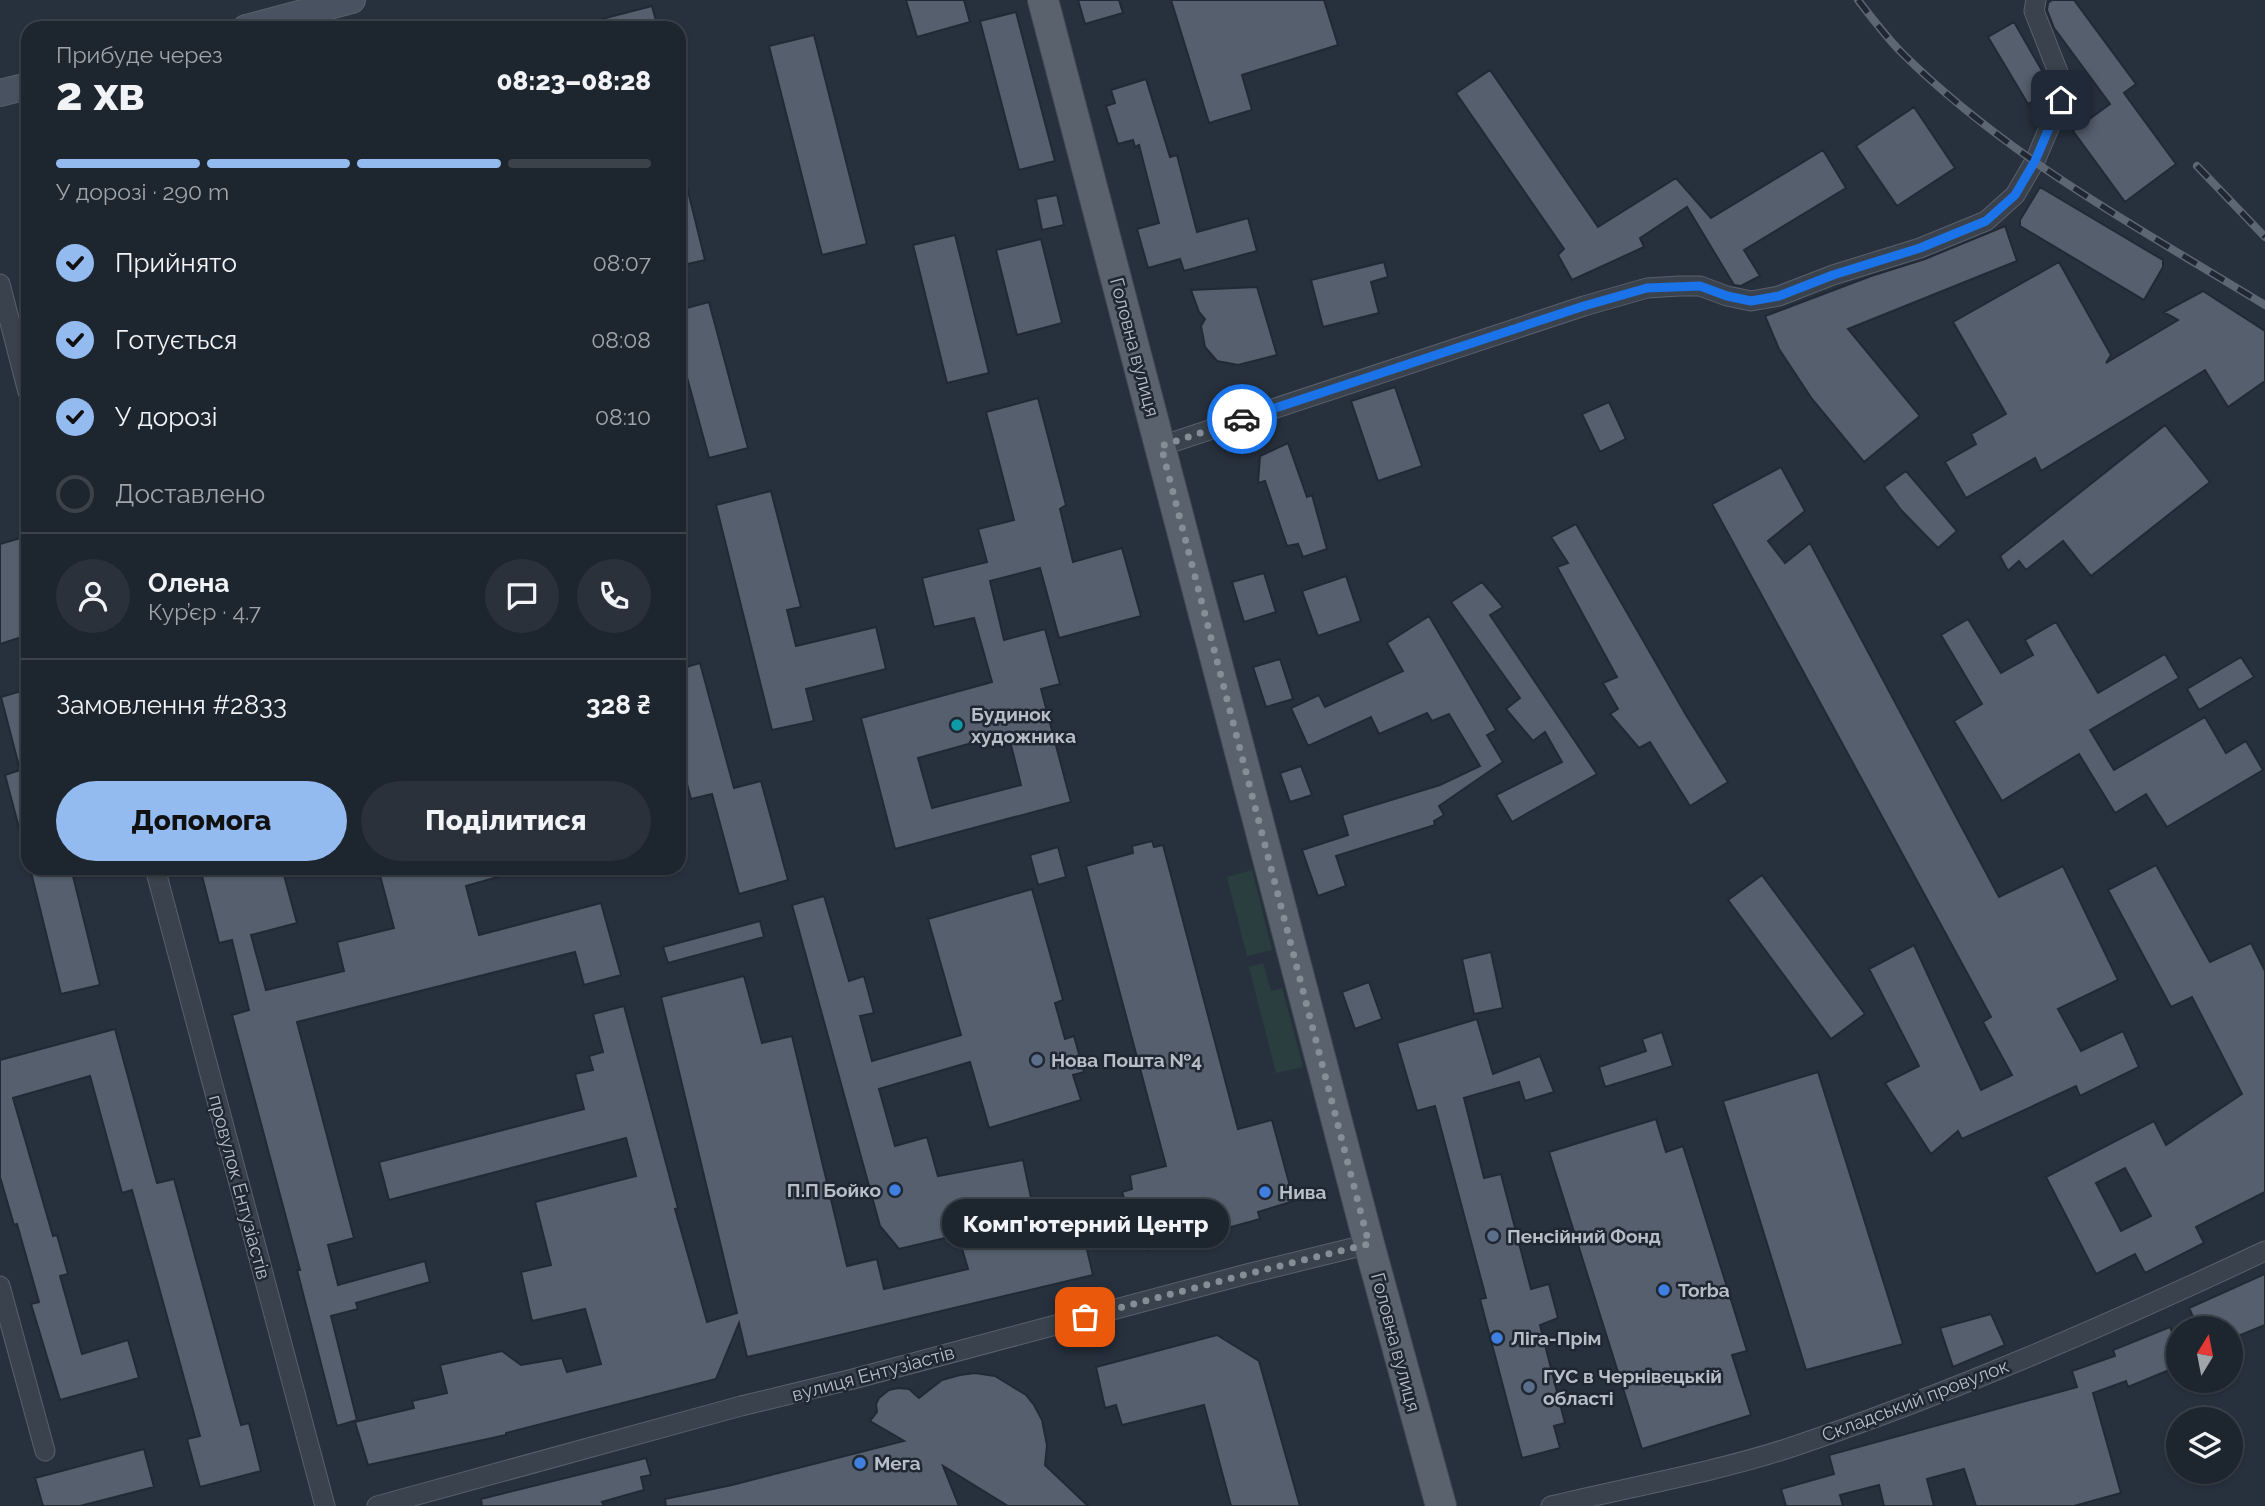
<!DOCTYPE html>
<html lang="uk">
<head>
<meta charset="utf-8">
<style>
  body { margin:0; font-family:Raleway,sans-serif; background:#2a313a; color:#f1f3f6; height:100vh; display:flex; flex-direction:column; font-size:26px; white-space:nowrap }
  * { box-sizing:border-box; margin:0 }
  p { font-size:23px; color:#a0a5aa }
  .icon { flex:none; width:38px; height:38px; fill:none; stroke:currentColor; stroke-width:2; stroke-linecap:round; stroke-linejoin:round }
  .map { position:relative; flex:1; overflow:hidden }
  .panel { position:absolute; left:21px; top:21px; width:665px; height:854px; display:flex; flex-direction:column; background:#1d252e; border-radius:21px; box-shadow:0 2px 5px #0004,0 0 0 2px #3b424a }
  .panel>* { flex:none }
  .needle { width:46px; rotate:10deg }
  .fabs { position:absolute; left:2166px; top:1316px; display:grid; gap:14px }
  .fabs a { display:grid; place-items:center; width:77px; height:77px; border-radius:50%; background:#1d252e; box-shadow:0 2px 5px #0004,0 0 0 2px #3b424a; font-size:35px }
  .pin { position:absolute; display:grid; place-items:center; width:60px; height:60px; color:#fff; margin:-30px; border-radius:14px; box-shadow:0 4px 10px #0006 }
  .courier { position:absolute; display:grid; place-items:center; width:70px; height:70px; margin:-35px; border:5px solid #1a73e8; border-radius:50%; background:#fff; color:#222; box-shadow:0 2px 9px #0007 }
  .bubble { position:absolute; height:49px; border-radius:24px; background:#1d252e; box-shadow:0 2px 5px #0004,0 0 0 2px #3b424a; font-size:23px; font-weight:800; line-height:49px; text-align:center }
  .headline em { font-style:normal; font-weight:800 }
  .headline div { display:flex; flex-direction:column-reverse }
  .headline { display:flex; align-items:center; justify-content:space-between; height:119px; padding:0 35px }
  h1 { font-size:46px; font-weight:800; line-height:52px }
  .bar { display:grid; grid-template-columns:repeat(4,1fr); gap:10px 7px; align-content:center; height:84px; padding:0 35px }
  .bar i { height:9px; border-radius:5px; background:#3b424a }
  .bar .active { background:#94bbf0 }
  .bar p { grid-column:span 4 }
  .line { display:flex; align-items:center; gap:18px; padding:0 35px; border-top:2px solid #3b424a }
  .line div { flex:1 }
  .round { display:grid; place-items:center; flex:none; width:74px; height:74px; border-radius:37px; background:#2a313a }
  ol { padding:0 35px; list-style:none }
  li { display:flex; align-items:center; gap:21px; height:77px }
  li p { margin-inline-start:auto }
  li .icon { padding:7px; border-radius:50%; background:#94bbf0; color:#111; stroke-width:4 }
  li:last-child { color:#a0a5aa }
  li i { width:38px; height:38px; border:4px solid #3b424a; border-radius:50% }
  .primary-button { display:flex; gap:14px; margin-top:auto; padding:14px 35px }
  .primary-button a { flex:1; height:80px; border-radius:42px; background:#94bbf0; color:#111; font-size:28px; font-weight:800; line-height:80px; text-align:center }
  .primary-button a+a { background:#2a313a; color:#f1f3f6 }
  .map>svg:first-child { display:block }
</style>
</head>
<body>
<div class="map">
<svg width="2265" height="1506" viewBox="0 0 2265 1506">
  <rect width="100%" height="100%" fill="#27313d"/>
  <path fill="#2a3e3f" d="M1252,870L1272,950L1247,956L1227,877Z
    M1263,963L1271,991L1282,988L1303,1067L1276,1073L1249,967Z"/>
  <path fill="#555f6d" stroke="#212a34" stroke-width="2" fill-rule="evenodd" d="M906,0H964L970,22L917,37Z
    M1078,0H1119L1123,13L1085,24Z
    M1171,0H1324L1338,45L1242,75L1252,110L1209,123Z
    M2052,0H2074L2136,84L2124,93L2176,164L2125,202L2073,131L2110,104L2054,28L2047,10L2048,3Z
    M652,6L658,28H591L590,22Z
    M1016,12L1055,161L1019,170L980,21Z
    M2014,22L2048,81V92L2028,104L1988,37Z
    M814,35L867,244L822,255L769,46Z
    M1490,70L1598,227L1676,178L1711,218L1823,150L1846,188L1744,250L1760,276L1741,286L1734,285L1687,207L1640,238L1644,247L1572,280L1558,255L1564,249L1456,93Z
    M1146,79L1170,157L1177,155L1197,232L1248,218L1257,251L1184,271L1180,259L1148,268L1137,229L1159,223L1139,145L1135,147L1133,140L1118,144L1106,106L1115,103L1111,90Z
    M1914,107L1955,168L1897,206L1856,146Z
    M685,179L705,260L679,266V180Z
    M2040,187L2163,260V267L2144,300L2020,226V220Z
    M1057,195L1064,225L1042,230L1036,199Z
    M2005,226L2017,261L1848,329L1920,416L1864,462L1812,399L1779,349L1765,316L1871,276L1925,259Z
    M955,235L989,373L947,383L913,245Z
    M1041,239L1062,323L1017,335L996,250Z
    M1384,262L1388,277L1371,282L1379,313L1323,327L1311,280Z
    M2059,262L2111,355L2106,363L2178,320L2164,312L2203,291L2265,331V381L2228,407L2205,370L2041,471L2035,458L1966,498L1945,462L1976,444L1971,434L2006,414L1953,322Z
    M1257,287L1277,355L1238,365L1217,361L1205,347L1201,326L1205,319L1199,312L1191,290Z
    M709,302L748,448L709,458L679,348V310Z
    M1395,387L1422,466L1378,481L1351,401Z
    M1038,398L1066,505L1060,509L1073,562L1122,548L1141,616L1059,638L1040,568L990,581L1004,640L1045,629L1060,684L1041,689L1071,802L895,849L861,718L992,682L974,618L934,627L922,578L987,562L978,529L1014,520L986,412ZM1008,733L1021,785L932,808L918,758Z
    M1609,402L1626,439L1600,452L1582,414Z
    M2165,425L2210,482L2091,576L2063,541L2026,570L2019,561L2008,571L2000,556Z
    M1288,443L1307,497L1312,495L1327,549L1303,557L1298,544L1287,546L1265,481L1258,483L1260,456Z
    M1781,467L1805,511L1768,541L1785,563L1810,543L1999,897L2063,866L2118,980L2058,1009L2081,1051L2123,1031L2139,1067L2080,1096L2076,1086L1962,1139L1958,1131L1931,1154L1885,1083L1919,1066L1869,969L1914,945L1981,1090L2012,1075L1983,1022L1991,1017L1712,504Z
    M1906,471L1957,531L1938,548L1901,510L1884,487Z
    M771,491L801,607L787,610L796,646L876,627L886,669L806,689L814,721L772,730L716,505Z
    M1576,524L1686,715L1728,782L1690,806L1650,742L1639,748L1610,714L1618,709L1603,683L1617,677L1557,567L1568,563L1551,537Z
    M24,537L28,551V635L0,644V544Z
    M1264,573L1276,612L1244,622L1232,582Z
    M1346,576L1361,621L1318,636L1302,591Z
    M1482,582L1503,607L1490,615L1597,774L1512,822L1496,795L1562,762L1545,732L1533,741L1506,709L1520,698L1451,602Z
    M1429,616L1496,730L1487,735L1503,762L1439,806L1444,815L1434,821L1435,825L1336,856L1346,886L1318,896L1302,850L1348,835L1342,815L1440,785L1480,766L1449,714L1432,721L1427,713L1379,734L1371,717L1308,746L1291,708L1319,695L1325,707L1403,671L1387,643Z
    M1968,619L2001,673L2033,655L2025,640L2056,622L2098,693L2165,654L2179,678L2090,730L2114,770L2205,717L2226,753L2246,741L2263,770L2167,827L2146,794L2115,813L2079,754L2002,801L1954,721L1982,704L1941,635Z
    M2241,657L2254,677L2199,710L2187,689Z
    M1280,659L1293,699L1266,707L1253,667Z
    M700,663L734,788L761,781L788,880L739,894L712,794L691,799L679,754V669Z
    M28,689V838L22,839L5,775L20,770L1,697Z
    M1301,766L1312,795L1290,802L1280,773Z
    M1152,841L1154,847L1163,845L1238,1129L1272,1120L1294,1201L1258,1212L1260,1219L1148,1250L1136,1207L1128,1210L1122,1192L1132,1189L1130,1175L1166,1166L1086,866L1133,853L1132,846Z
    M1058,847L1066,877L1038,885L1030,855Z
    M2156,865L2210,962L2251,943L2265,971V1192L2196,1227L2204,1243L2145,1273L2135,1254L2096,1274L2046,1177L2154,1121L2166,1145L2242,1094L2192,997L2171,1007L2108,890ZM2125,1168L2151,1216L2121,1231L2096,1183Z
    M30,868H71L100,985L61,994Z
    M200,868H282L297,923L251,935L266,990L344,971L337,942L394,928L378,868H511L512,873L466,886L479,935L601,903L621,975L584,985L575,952L297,1022L354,1238L328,1245L338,1285L425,1261L430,1282L356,1303L358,1309L331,1316L357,1420L337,1426L297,1270H300L232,1015L249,1010L232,940L219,943Z
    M1762,875L1865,1014L1831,1039L1728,900Z
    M1032,889L1063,1000L1055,1003L1065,1039L1074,1036L1084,1072L1073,1075L1081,1100L989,1128L970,1062L879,1089L895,1146L927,1137L938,1176L1023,1160L1037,1226L1079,1216L1093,1275L747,1357L739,1323L716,1379L506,1433V1435L368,1465L355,1422L414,1408L412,1401L447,1393L440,1365L502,1351L521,1365L562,1358L567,1372L601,1364L585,1309L532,1321L521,1272L551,1265L535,1202L636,1176L626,1138L389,1200L379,1162L584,1109L575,1074L593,1070L589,1056L603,1052L593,1014L624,1006L678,1208L675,1209L707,1322L737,1313L661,997L744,976L762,1043L792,1036L847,1266L877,1259L884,1289L968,1269L958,1235L899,1249L880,1226L792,905L824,896L849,981L864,976L874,1013L860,1016L872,1061L961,1035L928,919Z
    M760,921L764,937L668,963L663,947Z
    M1491,952L1503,1008L1474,1014L1462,959Z
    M1369,982L1382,1019L1355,1029L1342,992Z
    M1477,1019L1493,1074L1540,1056L1554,1092L1525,1101L1519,1082L1464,1098L1484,1178L1501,1174L1531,1289L1549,1284L1558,1318L1540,1325L1565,1423L1554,1426L1560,1448L1522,1458L1480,1299L1486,1298L1435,1106L1417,1111L1397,1043Z
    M115,1029L157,1183L174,1179L241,1425L249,1423L261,1471L200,1487L187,1439L200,1436L132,1190L122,1193L90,1076L13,1098L53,1236L57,1235L68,1274L60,1276L82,1354L128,1340L139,1378L60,1400L31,1304L39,1302L17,1224L14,1225L0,1177V1060Z
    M1662,1032L1673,1066L1605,1087L1599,1067L1646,1051L1642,1039Z
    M1818,1072L1903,1344L1806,1370L1723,1101Z
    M1656,1119L1666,1152L1683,1146L1747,1351L1732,1355L1751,1415L1642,1449L1549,1152Z
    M2265,1274V1325L2231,1339V1328H2198L2189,1308Z
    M1991,1314L2005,1345L1953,1367L1940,1328Z
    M2170,1327L2179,1348V1366L2128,1387L2126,1381L2093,1393L2121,1493L2074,1506H1976L1964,1469L1927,1479L1934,1506H1884L1879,1485L1840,1495L1843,1506H1786L1781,1489L1834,1474L1829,1455L2077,1387L2072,1371L2115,1356L2113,1350Z
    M1217,1335L1259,1361L1300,1506H1231L1204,1405L1122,1425L1116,1405L1105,1408L1096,1367Z
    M975,1373L995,1376L1026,1395L1034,1405L1042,1420L1047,1445L1045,1465L1088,1506H1008L943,1466L959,1506H666L665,1499L732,1485L904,1441L870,1421L877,1412L876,1404L879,1398L889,1390L898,1388L909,1389L919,1398L942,1380L960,1375Z
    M144,1449L154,1487L80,1506H43L35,1478Z
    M646,1458L651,1475L641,1477L644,1490L602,1502L604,1506H482L481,1499Z"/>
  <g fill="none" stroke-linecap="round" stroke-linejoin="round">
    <defs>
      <path id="minor" d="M0,284L28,392
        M1161,446L1584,306L1647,288L1679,286H1700L1727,296L1751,301L1779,296L1833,275L1920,248L1986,221L2015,195L2035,161L2061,100L2060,77L2034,11L2036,0
        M155,868L325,1506
        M0,1286L45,1451
        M377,1506L741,1406L853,1379L1247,1274L1369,1244
        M1551,1506C1629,1487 1712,1473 1789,1448C1952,1393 2110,1324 2265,1251"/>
      <path id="secondary" d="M246,28L352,0
        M0,93L28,86"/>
      <path id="primary" d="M1043,0L1369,1244L1441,1506"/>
    </defs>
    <use href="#minor" stroke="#58616b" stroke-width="21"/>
    <use href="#secondary" stroke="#58616b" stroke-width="28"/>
    <use href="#primary" stroke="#444c56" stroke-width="32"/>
    <use href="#minor" stroke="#3a434d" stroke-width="19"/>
    <use href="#secondary" stroke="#495260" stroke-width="26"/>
    <use href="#primary" stroke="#59626d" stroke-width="30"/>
    <defs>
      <path id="rail" d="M1858,0C1872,18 1886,37 1902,53C2007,157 2140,229 2265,305
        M2197,166L2265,237"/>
    </defs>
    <use href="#rail" stroke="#5d6774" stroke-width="8"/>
    <use href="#rail" stroke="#1f2832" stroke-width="5" stroke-dasharray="16" stroke-linecap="butt"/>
  </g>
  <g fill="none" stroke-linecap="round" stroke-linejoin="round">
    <path stroke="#858d97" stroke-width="7" stroke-dasharray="0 12.6" d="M1085,1317L1247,1274L1369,1244L1161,446L1242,419"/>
    <path stroke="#1a73e8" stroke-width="9" d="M1242,419L1584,306L1647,288L1700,286L1727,296L1751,301L1779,296L1833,275L1920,248L1986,221L2015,195L2035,161L2061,100"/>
  </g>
  <circle fill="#0f9aa8" stroke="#1f2832" stroke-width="2.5" cx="957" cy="725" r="7"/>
  <g fill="#5c6f8a" stroke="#1f2832" stroke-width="2.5">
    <circle cx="1037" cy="1060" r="7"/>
    <circle cx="1493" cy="1236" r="7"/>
    <circle cx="1529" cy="1387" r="7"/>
  </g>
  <g fill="#3f7fe0" stroke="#1f2832" stroke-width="2.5">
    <circle cx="895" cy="1190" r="7"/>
    <circle cx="1265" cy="1192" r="7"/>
    <circle cx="1664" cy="1290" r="7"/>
    <circle cx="1497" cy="1338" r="7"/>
    <circle cx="860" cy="1463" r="7"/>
  </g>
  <g text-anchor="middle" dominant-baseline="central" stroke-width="5" stroke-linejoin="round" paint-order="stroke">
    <g font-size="19" fill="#b7bec8" stroke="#1f2832">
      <text transform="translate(1135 347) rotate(75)">Головна вулиця</text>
      <text transform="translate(240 1187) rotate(75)">провулок Ентузіастів</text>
      <text transform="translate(1396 1342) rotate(75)">Головна вулиця</text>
      <text transform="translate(873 1373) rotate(-15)">вулиця Ентузіастів</text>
      <text transform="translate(1915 1400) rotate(-21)">Складський провулок</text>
    </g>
    <g font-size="19" font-weight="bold" fill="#b7bec8" stroke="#1f2832" text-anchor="start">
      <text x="971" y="714">Будинок<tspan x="971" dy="22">художника</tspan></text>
      <text x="1051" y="1060">Нова Пошта №4</text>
      <text x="881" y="1190" text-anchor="end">П.П Бойко</text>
      <text x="1279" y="1192">Нива</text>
      <text x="1507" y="1236">Пенсійний Фонд</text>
      <text x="1678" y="1290">Torba</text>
      <text x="1511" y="1338">Ліга-Прім</text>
      <text x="1543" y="1376">ГУС в Чернівецькій<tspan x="1543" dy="22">області</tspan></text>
      <text x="874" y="1463">Мега</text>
    </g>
  </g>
</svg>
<div class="fabs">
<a><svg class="needle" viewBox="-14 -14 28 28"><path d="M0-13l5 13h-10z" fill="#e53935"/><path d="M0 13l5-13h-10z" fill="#a0a5aa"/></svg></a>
<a><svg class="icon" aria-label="layers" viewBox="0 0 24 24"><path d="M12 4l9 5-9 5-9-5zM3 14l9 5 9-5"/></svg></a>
</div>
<div class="pin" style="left:1085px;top:1317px;background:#ea580c"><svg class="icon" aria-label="bag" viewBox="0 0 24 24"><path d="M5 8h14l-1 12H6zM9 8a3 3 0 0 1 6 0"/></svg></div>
<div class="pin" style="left:2061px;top:100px;background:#1f2937"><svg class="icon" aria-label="home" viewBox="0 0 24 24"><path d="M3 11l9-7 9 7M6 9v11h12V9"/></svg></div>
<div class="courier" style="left:1242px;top:419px"><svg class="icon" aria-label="car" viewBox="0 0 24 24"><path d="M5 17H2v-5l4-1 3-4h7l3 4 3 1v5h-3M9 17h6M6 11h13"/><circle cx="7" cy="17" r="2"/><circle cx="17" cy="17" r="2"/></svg></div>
<div class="bubble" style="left:942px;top:1199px;width:287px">Комп'ютерний Центр</div>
<section class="panel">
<div class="headline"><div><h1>2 хв</h1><p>Прибуде через</p></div><em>08:23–08:28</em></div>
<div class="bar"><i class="active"></i><i class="active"></i><i class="active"></i><i></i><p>У дорозі · 290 m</p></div>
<ol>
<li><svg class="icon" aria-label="check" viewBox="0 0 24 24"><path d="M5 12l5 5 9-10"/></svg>Прийнято<p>08:07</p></li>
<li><svg class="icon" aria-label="check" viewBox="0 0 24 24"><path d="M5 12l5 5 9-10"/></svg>Готується<p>08:08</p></li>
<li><svg class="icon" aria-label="check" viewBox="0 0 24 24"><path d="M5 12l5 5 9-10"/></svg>У дорозі<p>08:10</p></li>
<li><i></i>Доставлено</li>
</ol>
<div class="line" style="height:126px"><a class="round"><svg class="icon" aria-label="person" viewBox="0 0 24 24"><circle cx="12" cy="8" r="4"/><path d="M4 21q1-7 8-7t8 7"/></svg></a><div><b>Олена</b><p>Кур’єр · 4.7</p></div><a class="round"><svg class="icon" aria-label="chat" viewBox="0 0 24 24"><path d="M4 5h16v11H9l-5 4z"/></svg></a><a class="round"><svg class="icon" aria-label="phone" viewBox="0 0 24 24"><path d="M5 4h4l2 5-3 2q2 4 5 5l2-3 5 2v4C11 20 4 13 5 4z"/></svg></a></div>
<div class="line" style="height:91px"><div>Замовлення #2833</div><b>328 ₴</b></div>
<div class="primary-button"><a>Допомога</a><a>Поділитися</a></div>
</section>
</div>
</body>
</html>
